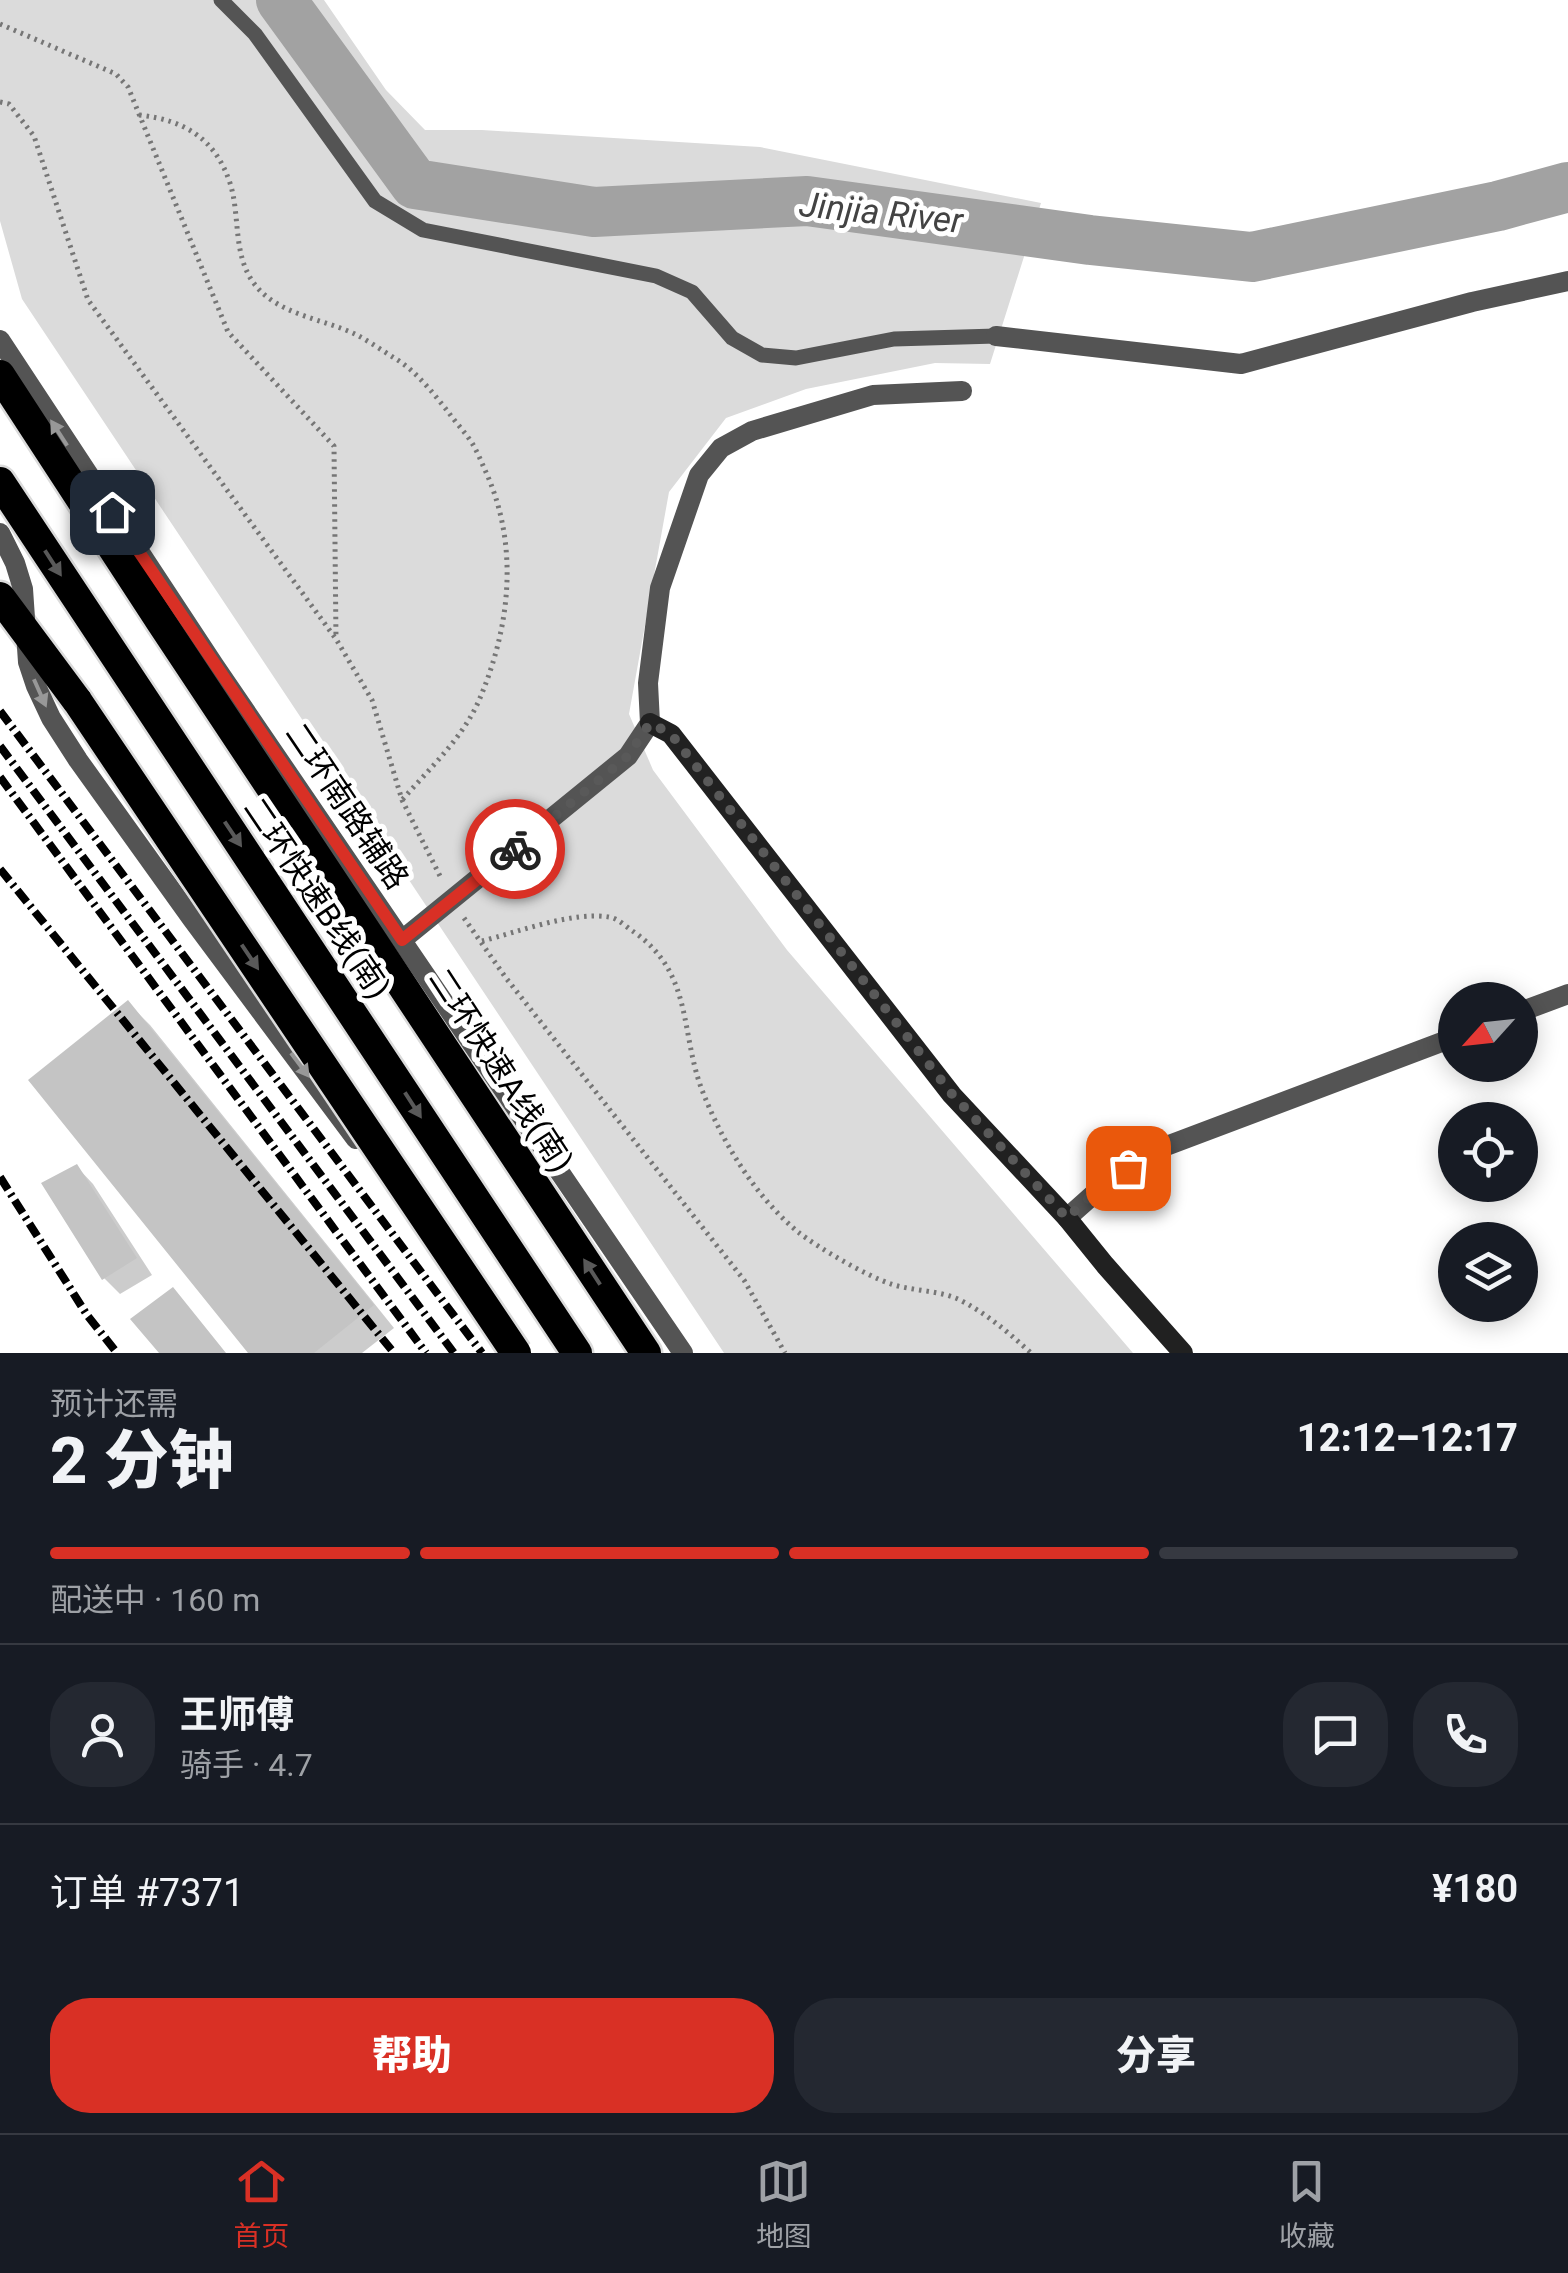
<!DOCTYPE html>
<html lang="zh">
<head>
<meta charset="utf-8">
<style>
  body { margin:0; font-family:Roboto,"Noto Sans SC",sans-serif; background:#242831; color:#f1f3f6; height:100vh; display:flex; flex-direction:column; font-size:38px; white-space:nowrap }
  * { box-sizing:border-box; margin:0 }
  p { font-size:32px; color:#9ea1a6 }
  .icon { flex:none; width:55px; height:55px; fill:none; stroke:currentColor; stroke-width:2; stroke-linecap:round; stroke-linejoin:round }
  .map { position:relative; height:1353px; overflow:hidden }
  .panel { display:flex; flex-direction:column; background:#171b24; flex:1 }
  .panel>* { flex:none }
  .needle { width:65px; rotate:243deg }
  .fabs { position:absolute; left:1438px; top:982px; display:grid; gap:20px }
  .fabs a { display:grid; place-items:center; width:100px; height:100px; border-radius:50%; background:#171b24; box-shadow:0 5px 25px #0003; font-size:50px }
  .pin { position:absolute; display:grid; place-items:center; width:85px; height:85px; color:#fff; margin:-42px; border-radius:20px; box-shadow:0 5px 15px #0006 }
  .courier { position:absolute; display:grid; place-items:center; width:100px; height:100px; margin:-50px; border:8px solid #d93025; border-radius:50%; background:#fff; color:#222; box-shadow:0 2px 12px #0007 }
  .head em { font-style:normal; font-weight:800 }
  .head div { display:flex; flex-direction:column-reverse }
  .head { display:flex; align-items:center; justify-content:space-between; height:170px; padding:0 50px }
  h1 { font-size:65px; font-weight:800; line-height:75px }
  .bar { display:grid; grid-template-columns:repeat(4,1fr); gap:15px 10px; align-content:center; height:120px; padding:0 50px }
  .bar i { height:12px; border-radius:8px; background:#363941 }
  .bar .on { background:#d93025 }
  .bar p { grid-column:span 4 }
  .line { display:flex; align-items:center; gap:25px; padding:0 50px; border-top:2px solid #363941 }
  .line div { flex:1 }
  .round { display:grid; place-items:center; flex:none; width:105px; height:105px; border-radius:40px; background:#242831 }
  .action { display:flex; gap:20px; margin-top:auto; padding:20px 50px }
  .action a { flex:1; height:115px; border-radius:40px; background:#d93025; color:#fff; font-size:40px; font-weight:800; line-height:115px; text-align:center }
  .action a+a { background:#242831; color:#f1f3f6 }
  .dock { display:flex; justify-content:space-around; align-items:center; height:140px; border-top:2px solid #363941; background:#171b24; font-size:28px; color:#9ea1a6 }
  .dock a { display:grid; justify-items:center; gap:5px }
  .dock .on { color:#d93025 }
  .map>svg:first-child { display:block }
</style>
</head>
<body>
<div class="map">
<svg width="1568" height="1353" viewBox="0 0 1568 1353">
  <rect width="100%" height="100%" fill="#fff"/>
  <path fill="#dbdbdb" d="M0,0H324L386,90L425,130H482L760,147L1041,203L990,364L935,363L806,389L726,418L669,492L629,714L653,770L787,950L1133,1353H724L22,299L0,221Z"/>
  <path fill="#0003" d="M128,1003L150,1025L394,1328L362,1353H251Z
    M77,1167L93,1184L152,1275L120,1294L104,1278Z"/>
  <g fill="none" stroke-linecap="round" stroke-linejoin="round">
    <path stroke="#a2a2a2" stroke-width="50" d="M281,0L415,184L594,212L807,201L1090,240L1252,257L1498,206L1568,187"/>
  </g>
  <path fill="#c4c4c4" d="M128,1000L374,1305L314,1353H248L28,1080Z
    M77,1164L137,1258L102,1280L41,1183Z
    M173,1287L226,1353H159L130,1319Z"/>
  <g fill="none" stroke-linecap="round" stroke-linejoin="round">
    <defs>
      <path id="highway" d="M0,375L161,622L646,1353
        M0,482L577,1353
        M0,597L78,702"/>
    </defs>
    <use href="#highway" stroke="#dbdbdb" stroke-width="35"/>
    <path stroke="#767676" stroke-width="5" stroke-dasharray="2.5 5" stroke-linecap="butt" d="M0,24L116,74L128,87L228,332L334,446L336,639
      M0,102L9,104L34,136L88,300L336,639L372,700L402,800L441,878
      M139,115C184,120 215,138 230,183C240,214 233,250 251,279C273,315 323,318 357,335C370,342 383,351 396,359C416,371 434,394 449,413C456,423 465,432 472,443C477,451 481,461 485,470C519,544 511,624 480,698C464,737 429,769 402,800
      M464,918L506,978L744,1280L785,1353
      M482,941C518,932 573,911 609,917C618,918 626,927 634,932C695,975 679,1035 704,1095C724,1145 756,1197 798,1232C820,1249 865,1275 891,1284C912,1291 937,1290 958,1299C986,1313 1008,1332 1031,1353"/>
    <path stroke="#545454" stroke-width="15" d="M221,0L255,34L375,201L423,230L656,276L692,292L732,338L762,355L796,358L894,339L996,336"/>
    <path stroke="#545454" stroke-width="20" d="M996,336L1241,364L1472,302L1568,281
      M0,340L214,665L683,1353
      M0,533L15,563L23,589L28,662L36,686L51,718L78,760L192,919L356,1139
      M402,940L628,756L650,723L648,683L660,588L699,475L721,448L752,431L873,395L962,391
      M1520,1012L1568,994
      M1067,1218L1104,1185L1153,1151L1455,1037"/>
    <path stroke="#212121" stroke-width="20" d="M650,723L671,734L952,1095L1067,1218L1105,1265L1183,1353"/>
    <use href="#highway" stroke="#000" stroke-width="30"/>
    <path stroke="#000" stroke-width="8" stroke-dasharray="15 5 2.5 5" stroke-linecap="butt" d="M0,711L482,1353
      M0,746L454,1353
      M0,777L426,1353
      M0,869L394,1353
      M0,1177L87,1315L117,1353"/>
    <defs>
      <path id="highway-bridge" d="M78,702L516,1353"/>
    </defs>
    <use href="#highway-bridge" stroke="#dbdbdb" stroke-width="35" stroke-linecap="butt"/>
    <use href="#highway-bridge" stroke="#000" stroke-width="30"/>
  </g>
  <defs><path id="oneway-solid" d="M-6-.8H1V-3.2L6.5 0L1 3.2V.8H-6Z" transform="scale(2.5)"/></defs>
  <g fill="#989898">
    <use href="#oneway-solid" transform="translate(59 433) rotate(-123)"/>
    <use href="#oneway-solid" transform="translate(40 693) rotate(66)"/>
    <use href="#oneway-solid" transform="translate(300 1065) rotate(53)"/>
  </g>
  <g fill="#595959">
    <use href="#oneway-solid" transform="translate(53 563) rotate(57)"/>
    <use href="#oneway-solid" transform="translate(233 834) rotate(56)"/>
    <use href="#oneway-solid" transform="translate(250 957) rotate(56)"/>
    <use href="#oneway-solid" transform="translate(413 1105) rotate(57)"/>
    <use href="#oneway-solid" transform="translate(592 1272) rotate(-123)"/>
  </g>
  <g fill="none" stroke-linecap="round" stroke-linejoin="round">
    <path stroke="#595959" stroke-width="10" stroke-dasharray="0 18" d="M515,849L628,756L650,723L671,734L952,1094L1067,1218L1104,1184L1128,1168"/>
    <path stroke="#d93025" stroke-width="12" d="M112,512L402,940L515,849"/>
  </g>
  <g text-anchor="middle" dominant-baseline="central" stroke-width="10" stroke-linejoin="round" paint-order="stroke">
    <g font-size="32" fill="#000" stroke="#fff">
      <text transform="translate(347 806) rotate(56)">二环南路辅路</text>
      <text transform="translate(317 898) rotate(56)">二环快速B线(南)</text>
      <text transform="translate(501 1070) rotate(57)">二环快速A线(南)</text>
    </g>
    <g font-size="35" font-style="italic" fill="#434343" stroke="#fff">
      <text transform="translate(881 213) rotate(6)">Jinjia River</text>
    </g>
  </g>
</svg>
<div class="fabs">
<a><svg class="needle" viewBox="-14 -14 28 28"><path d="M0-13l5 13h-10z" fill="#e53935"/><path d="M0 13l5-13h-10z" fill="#9ea1a6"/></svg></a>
<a><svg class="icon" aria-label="locate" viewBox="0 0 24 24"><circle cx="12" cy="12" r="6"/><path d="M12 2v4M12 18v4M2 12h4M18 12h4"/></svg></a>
<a><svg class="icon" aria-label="layers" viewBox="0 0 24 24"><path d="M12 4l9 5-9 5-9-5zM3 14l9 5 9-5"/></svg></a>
</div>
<div class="pin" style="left:1128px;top:1168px;background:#ea580c"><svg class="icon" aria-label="bag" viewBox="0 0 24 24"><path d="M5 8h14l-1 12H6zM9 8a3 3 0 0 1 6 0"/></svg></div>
<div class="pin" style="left:112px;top:512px;background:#1f2937"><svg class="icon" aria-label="home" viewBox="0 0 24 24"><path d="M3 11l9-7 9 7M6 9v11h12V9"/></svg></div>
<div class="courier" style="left:515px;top:849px"><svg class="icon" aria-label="bike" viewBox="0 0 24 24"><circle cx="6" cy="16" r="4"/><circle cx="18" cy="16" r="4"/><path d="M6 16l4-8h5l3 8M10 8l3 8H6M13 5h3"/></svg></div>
</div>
<section class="panel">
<div class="head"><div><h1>2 分钟</h1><p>预计还需</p></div><em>12:12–12:17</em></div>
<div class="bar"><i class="on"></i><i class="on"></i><i class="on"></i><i></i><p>配送中 · 160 m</p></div>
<div class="line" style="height:180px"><a class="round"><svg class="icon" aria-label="person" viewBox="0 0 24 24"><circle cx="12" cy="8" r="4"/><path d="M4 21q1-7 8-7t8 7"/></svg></a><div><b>王师傅</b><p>骑手 · 4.7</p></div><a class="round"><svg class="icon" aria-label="chat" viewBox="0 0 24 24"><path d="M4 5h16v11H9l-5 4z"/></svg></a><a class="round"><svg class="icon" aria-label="phone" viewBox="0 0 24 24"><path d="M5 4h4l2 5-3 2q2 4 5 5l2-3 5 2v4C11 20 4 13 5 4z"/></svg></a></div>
<div class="line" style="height:130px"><div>订单 #7371</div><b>¥180</b></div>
<div class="action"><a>帮助</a><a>分享</a></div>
</section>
<nav class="dock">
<a class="on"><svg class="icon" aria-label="home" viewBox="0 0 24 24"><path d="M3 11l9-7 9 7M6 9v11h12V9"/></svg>首页</a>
<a><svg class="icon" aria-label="map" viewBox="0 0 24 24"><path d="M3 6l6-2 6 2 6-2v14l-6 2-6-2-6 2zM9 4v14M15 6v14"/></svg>地图</a>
<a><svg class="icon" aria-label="saved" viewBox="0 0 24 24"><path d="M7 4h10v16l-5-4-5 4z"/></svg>收藏</a>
</nav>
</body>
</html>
